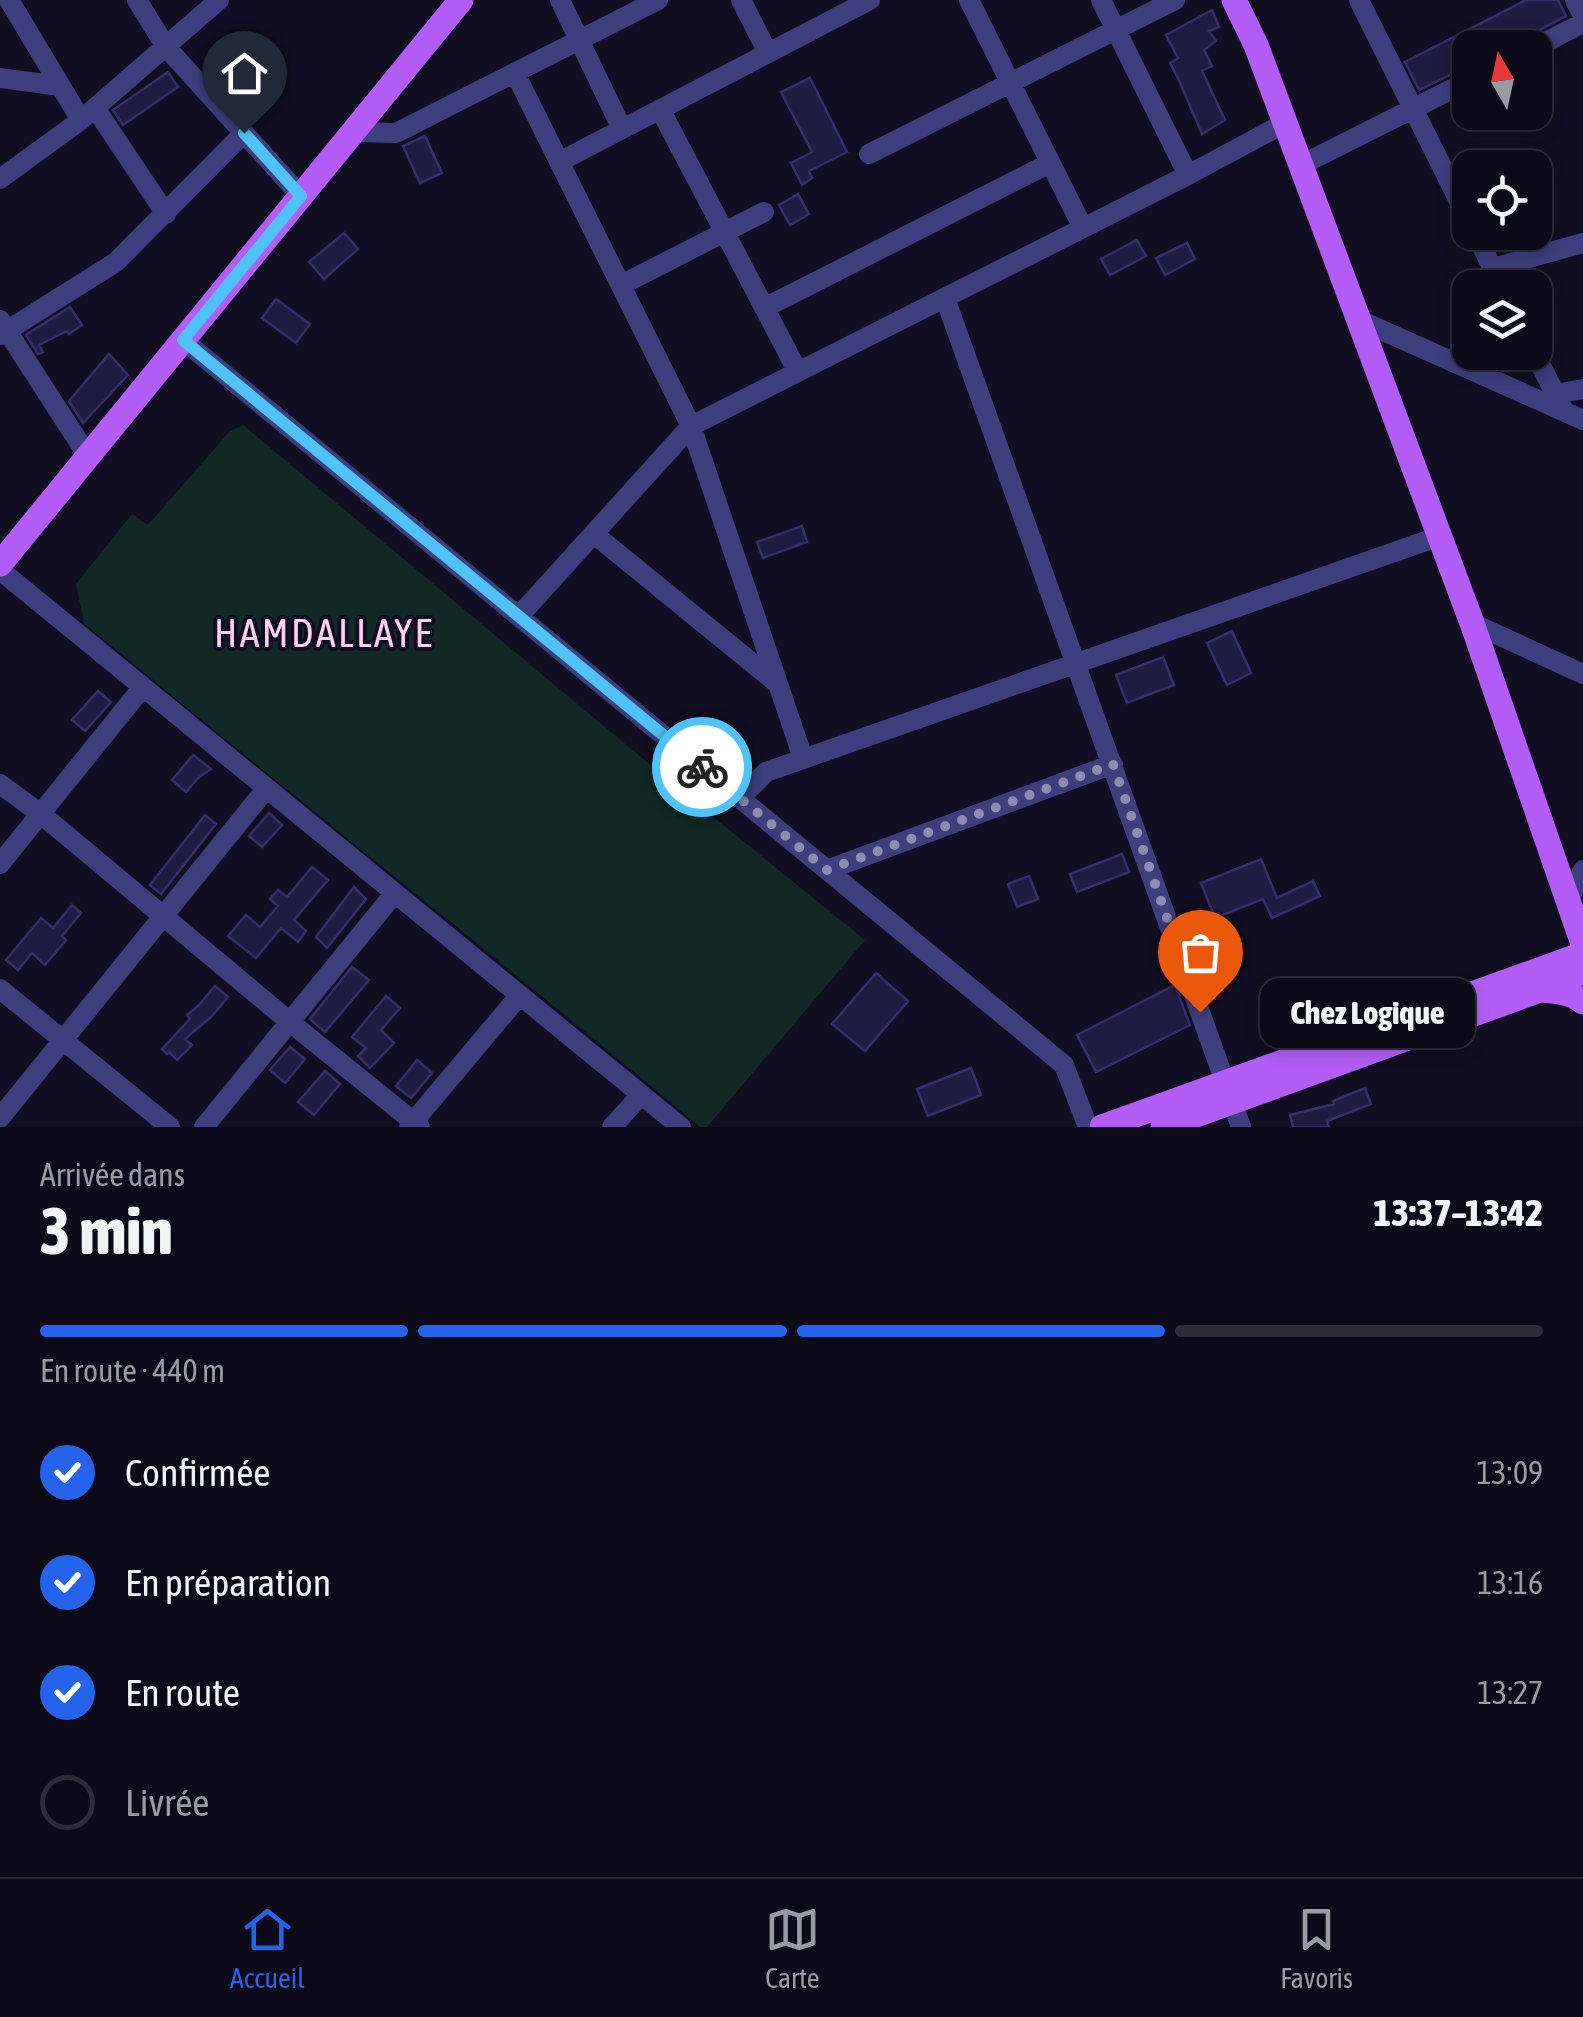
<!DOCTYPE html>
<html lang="fr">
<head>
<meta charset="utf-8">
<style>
  body { margin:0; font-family:"Asap Condensed",sans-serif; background:#1a1825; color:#f1f3f6; height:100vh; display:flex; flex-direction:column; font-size:38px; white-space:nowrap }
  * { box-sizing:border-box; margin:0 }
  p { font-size:32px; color:#9a9aa2 }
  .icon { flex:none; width:55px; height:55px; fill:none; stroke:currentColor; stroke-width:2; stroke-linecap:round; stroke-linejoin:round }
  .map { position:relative; height:1127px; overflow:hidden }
  .side { display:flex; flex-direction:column; background:#0c0a18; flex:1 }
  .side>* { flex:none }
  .needle { width:65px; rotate:351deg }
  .tools { position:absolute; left:1452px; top:30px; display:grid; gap:20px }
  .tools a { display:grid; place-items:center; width:100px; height:100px; border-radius:20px; background:#0c0a18; box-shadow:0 5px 15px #0003,0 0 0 2px #2c2b37; font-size:50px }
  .pin { position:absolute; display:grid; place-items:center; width:85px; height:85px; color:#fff; margin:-102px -42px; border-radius:50% 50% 50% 0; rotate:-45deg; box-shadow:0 0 10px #0007 }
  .pin .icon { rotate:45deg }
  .courier { position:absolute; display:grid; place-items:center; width:100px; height:100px; margin:-50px; border:8px solid #4fc3f7; border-radius:50%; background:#fff; color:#222; box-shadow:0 2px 12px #0007 }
  .bubble { position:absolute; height:70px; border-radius:20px; background:#0c0a18; box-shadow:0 5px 15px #0003,0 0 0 2px #2c2b37; font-size:32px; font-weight:800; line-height:70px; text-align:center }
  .headline em { font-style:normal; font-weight:800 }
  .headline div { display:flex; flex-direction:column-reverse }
  .headline { display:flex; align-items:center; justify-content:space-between; height:170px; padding:0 40px }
  h1 { font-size:65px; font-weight:800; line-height:75px }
  .bar { display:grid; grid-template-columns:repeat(4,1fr); gap:15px 10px; align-content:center; height:120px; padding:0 40px }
  .bar i { height:12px; border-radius:8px; background:#2c2b37 }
  .bar .active { background:#2563eb }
  .bar p { grid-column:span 4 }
  ol { padding:0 40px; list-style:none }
  li { display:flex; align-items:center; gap:30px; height:110px }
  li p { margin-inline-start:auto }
  li .icon { padding:10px; border-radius:50%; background:#2563eb; color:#fff; stroke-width:4 }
  li:last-child { color:#9a9aa2 }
  li i { width:55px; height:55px; border:5px solid #2c2b37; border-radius:50% }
  .dock { display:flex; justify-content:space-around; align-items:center; height:140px; border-top:2px solid #2c2b37; background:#0c0a18; font-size:28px; color:#9a9aa2 }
  .dock a { display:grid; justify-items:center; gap:5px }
  .dock .active { color:#2563eb }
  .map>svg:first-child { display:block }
</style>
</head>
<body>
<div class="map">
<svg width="1583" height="1127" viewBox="0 0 1583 1127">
  <rect width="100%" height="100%" fill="#100e20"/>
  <path fill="#122a27" d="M243,425L690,798L865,940L707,1127H700C497,957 289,793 84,623L76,584L132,514L148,525L230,431Z"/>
  <path fill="#201b40" stroke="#372f6b" stroke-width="2.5" d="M1526,0H1558L1566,16L1505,48H1470V65L1419,90L1405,62Z
    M1212,10L1219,27L1209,31L1216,41L1204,50L1212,66L1202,71L1225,120L1202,134L1178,78L1170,63L1178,58L1166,35Z
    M168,72L178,87L123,125L113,110Z
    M810,78L847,152L809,171L812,178L802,185L791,163L812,152L781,92Z
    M425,136L442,173L420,183L403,146Z
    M798,194L809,214L790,225L779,205Z
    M344,233L358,249L324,279L309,262Z
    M1137,240L1146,256L1110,275L1101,259Z
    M1187,243L1195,259L1165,275L1156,258Z
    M276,299L310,324L296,343L262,318Z
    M70,307L82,325L69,334L67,331L39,345L43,352L38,354L26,335Z
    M109,354L128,375L83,423L69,401Z
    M802,526L807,542L763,558L757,542Z
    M1232,631L1251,673L1227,685L1207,643Z
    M1163,657L1174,685L1127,703L1116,675Z
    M98,691L111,702L85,731L72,720Z
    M193,755L211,769L198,778L186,792L172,780Z
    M269,813L282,825L262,847L249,836Z
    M205,815L216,824L161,894L150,885Z
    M1122,854L1129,872L1077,892L1070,874Z
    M1261,859L1277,898L1313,881L1320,896L1272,918L1263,899L1215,918L1201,883Z
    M312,867L328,880L294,920L306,931L298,942L281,928L256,958L228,936L246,915L260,927L278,906L270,899L278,890L287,897Z
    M1029,876L1038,899L1017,907L1008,884Z
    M354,887L366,899L327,948L316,937Z
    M72,905L81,913L62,936L66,940L45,965L32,953L18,970L6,960L41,918L53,928Z
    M352,967L369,980L325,1032L310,1019Z
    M876,973L908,1001L865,1051L832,1024Z
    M1175,985L1190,1025L1096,1072L1077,1035Z
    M215,986L228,997L212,1016L185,1039L192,1045L177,1060L169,1052L167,1054L162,1049L190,1019L187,1015L199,1005Z
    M386,996L400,1008L381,1030L394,1043L370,1068L358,1056L366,1048L352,1037Z
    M290,1047L305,1059L285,1083L270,1070Z
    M417,1060L432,1073L411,1098L396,1086Z
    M971,1068L981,1095L928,1116L917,1089Z
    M325,1071L340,1084L314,1115L298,1102Z
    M1365,1088L1371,1104L1327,1121L1329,1127H1293L1290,1115L1334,1104L1333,1101Z"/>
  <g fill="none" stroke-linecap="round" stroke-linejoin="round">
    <path stroke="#3c3e7d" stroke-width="20" d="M9,0L81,120
      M137,0L166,47L301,196
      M560,0L622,129
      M741,0L768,53
      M969,0L1083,228
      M1101,0L1188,175
      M1359,0L1470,223
      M1575,0L1583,16
      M1534,48L1583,23
      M515,73L691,426L803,758
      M0,78L60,86
      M95,108L166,214
      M660,109L798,372
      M353,132L396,133L658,0
      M869,154L1175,0
      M559,162L870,0
      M1301,165L1470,80
      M0,179L81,120L219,0
      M1475,232L1502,288
      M1493,268L1583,243
      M621,285L764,212
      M945,298L1225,1082
      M764,308L1050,163
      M0,320L88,456
      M1359,320L1583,420
      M0,335L116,262L244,133
      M183,340L1064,1065L1088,1127
      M1534,352L1564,411
      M1555,394L1583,389
      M594,534L778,684
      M0,570L681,1127
      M519,616L691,426L1188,175L1285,123
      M1472,623L1583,674
      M0,784L41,814L290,1022L420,1127
      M740,798L766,772L1440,536
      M0,864L142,688
      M827,870L1113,764
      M1569,900L1583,870
      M0,989L170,1127
      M1232,1102L1241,1127
      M0,1118L266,789
      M204,1127L394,894
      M409,1127L519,996
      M612,1127L641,1095"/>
    <path stroke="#b35df6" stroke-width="25" d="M1234,0L1256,45L1472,623L1583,944
      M0,564L461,0
      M1540,990C1555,991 1570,992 1583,1002
      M1102,1127L1583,954
      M1163,1127L1540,990L1583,972"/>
  </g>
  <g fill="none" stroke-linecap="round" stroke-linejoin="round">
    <path stroke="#8e8caf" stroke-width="10" stroke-dasharray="0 18" d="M702,767L827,870L1113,764L1200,1012"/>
    <path stroke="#4fc3f7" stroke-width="12" d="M244,133L301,196L183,340L702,767"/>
  </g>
  <g text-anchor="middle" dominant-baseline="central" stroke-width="8" stroke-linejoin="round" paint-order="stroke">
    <g font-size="40" letter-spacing="2.5" fill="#fdd2f0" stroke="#100e20">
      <text x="324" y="632">HAMDALLAYE</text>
    </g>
  </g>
</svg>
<div class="tools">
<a><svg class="needle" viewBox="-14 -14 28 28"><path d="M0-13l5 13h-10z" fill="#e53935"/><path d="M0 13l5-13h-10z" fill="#9a9aa2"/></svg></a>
<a><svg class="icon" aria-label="locate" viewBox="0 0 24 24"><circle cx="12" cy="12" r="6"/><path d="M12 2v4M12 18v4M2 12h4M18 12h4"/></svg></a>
<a><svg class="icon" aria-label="layers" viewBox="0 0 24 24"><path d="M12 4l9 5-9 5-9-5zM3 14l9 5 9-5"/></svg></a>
</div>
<div class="pin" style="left:1200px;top:1012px;background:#ea580c"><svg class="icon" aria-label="bag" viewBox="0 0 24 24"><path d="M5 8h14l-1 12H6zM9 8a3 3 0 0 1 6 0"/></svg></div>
<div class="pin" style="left:244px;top:133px;background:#1f2937"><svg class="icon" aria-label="home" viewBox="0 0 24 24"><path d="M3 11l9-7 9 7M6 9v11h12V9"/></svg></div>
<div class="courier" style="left:702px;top:767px"><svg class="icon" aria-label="bike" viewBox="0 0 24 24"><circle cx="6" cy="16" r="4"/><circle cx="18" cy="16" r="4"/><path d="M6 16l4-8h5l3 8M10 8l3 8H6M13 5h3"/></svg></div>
<div class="bubble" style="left:1260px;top:978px;width:215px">Chez Logique</div>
</div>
<section class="side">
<div class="headline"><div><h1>3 min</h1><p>Arrivée dans</p></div><em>13:37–13:42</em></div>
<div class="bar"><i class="active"></i><i class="active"></i><i class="active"></i><i></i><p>En route · 440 m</p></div>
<ol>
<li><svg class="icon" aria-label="check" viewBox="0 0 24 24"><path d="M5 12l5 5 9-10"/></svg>Confirmée<p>13:09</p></li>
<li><svg class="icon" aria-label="check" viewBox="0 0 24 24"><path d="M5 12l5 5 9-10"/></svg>En préparation<p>13:16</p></li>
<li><svg class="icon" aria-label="check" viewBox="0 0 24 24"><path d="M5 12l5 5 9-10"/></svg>En route<p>13:27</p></li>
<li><i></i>Livrée</li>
</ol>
</section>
<nav class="dock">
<a class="active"><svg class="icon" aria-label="home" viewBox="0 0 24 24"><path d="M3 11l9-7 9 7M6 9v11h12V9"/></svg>Accueil</a>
<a><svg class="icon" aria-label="map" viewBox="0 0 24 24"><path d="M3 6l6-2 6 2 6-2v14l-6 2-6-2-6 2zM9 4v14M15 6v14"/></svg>Carte</a>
<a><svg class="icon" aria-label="saved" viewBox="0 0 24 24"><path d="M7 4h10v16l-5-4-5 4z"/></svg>Favoris</a>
</nav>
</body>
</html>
